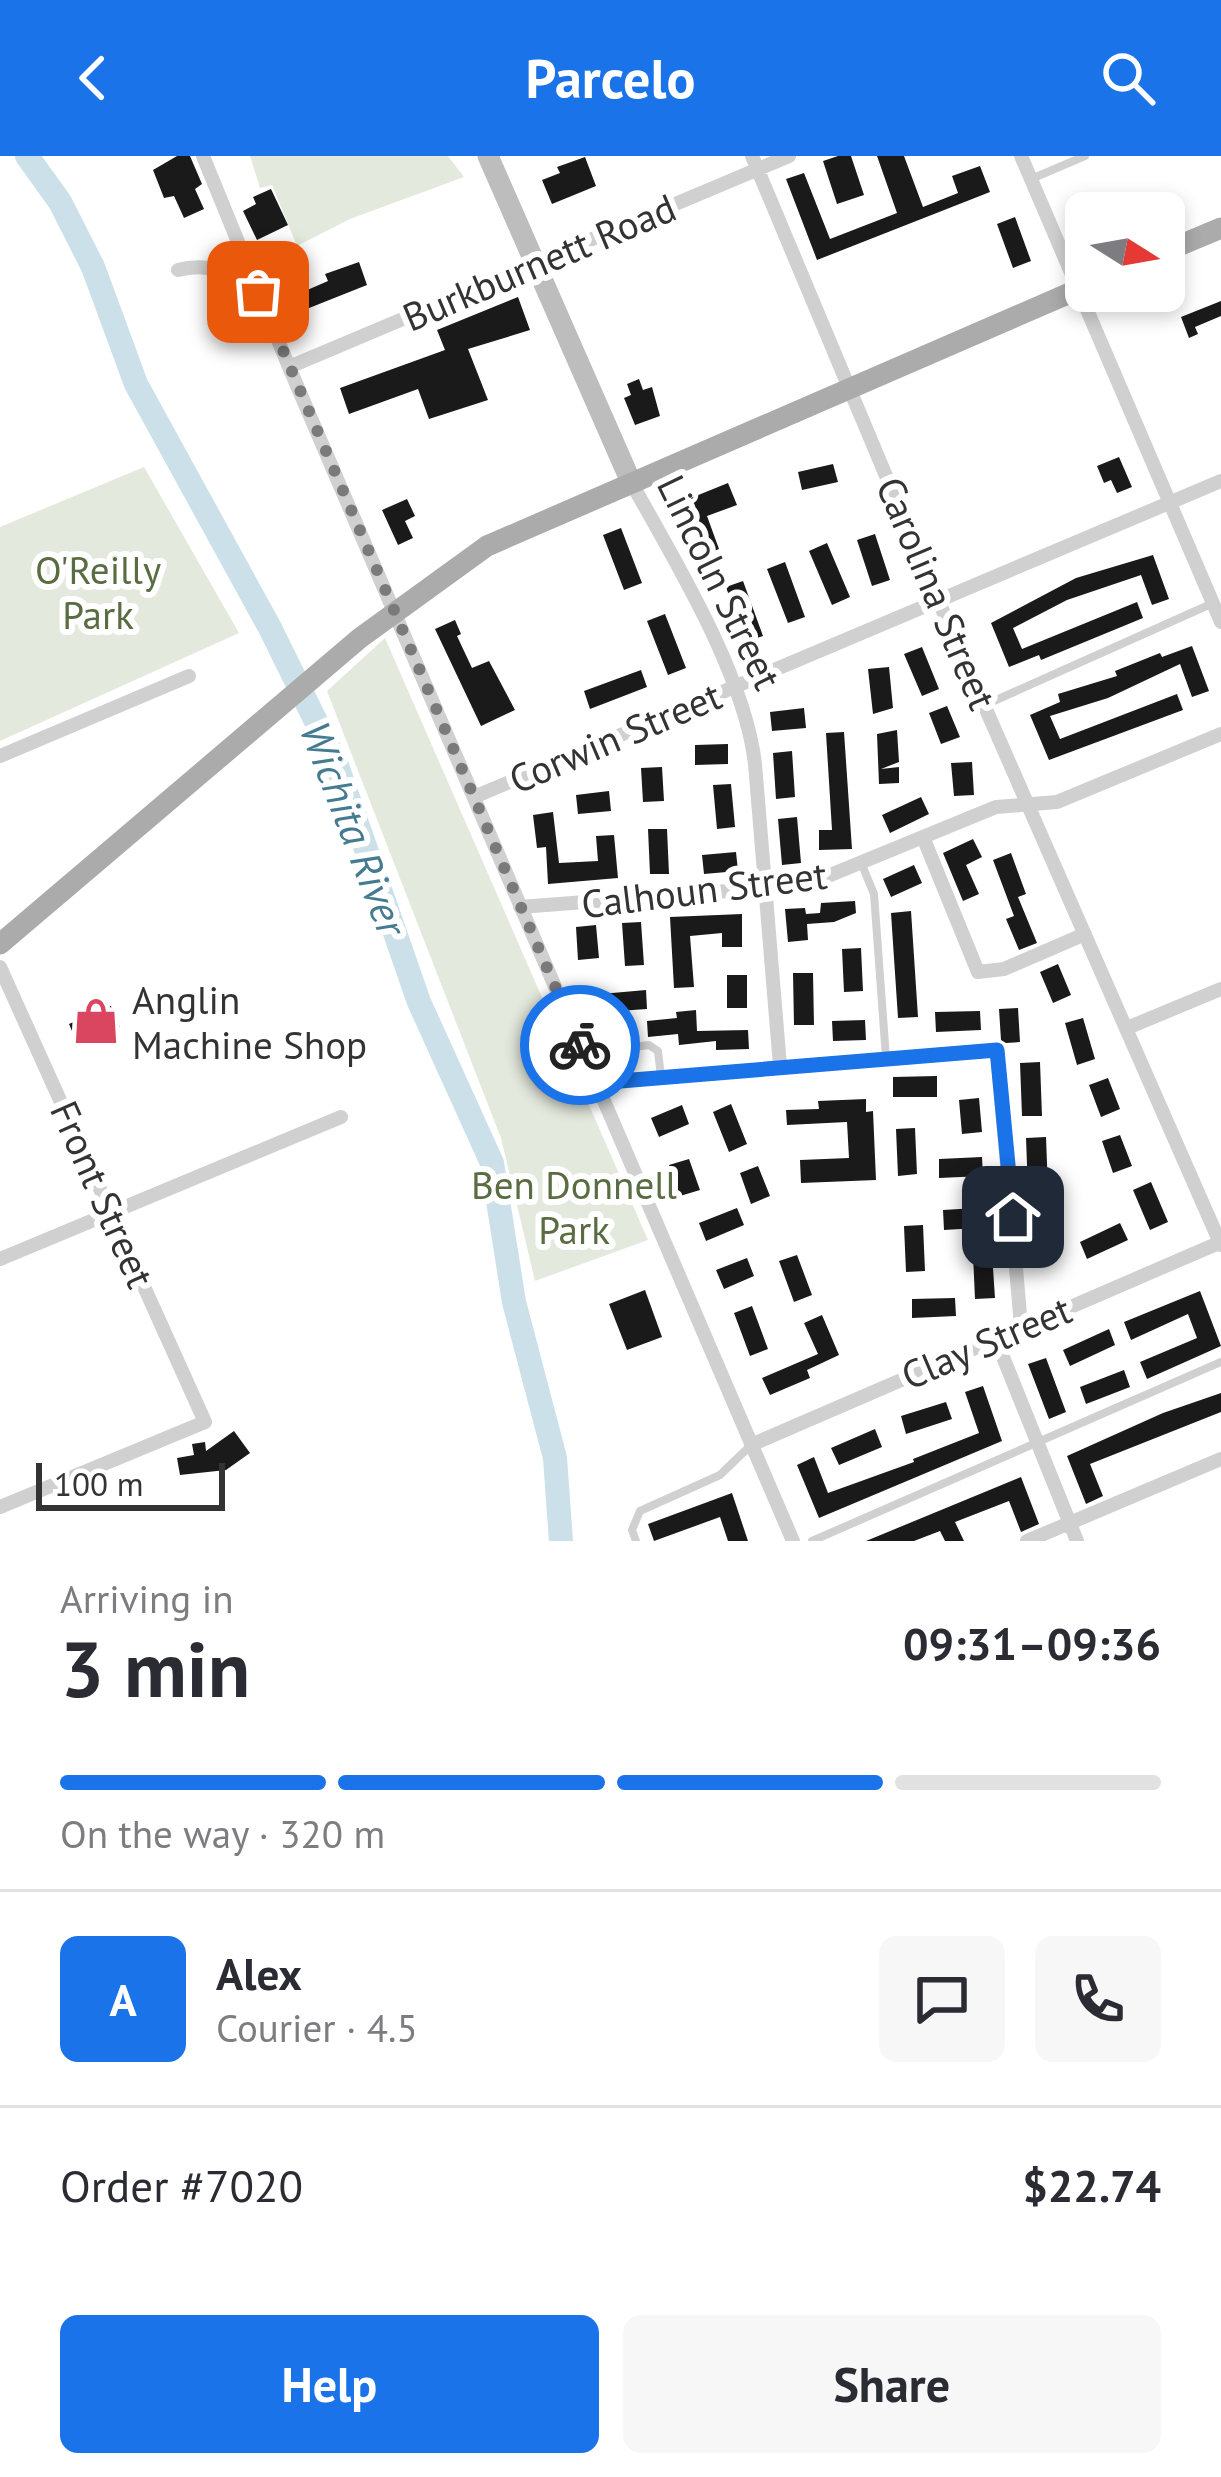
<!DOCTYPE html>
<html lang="en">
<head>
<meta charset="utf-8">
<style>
  body { margin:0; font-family:"PT Sans",sans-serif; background:#f7f7f7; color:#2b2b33; height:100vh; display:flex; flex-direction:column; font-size:45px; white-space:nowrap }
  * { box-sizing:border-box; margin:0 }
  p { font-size:39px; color:#7c7c81 }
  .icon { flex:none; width:66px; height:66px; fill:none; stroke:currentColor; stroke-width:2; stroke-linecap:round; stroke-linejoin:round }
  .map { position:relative; height:1385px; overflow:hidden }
  .panel { display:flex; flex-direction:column; background:#fff; flex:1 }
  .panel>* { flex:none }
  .needle { width:78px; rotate:101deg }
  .controls { position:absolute; left:1065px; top:36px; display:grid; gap:24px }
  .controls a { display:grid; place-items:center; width:120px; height:120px; border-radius:18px; background:#fff; box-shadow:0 6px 18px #0003; font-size:60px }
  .scale { position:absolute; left:36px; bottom:30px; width:189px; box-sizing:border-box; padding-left:12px; border:6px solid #333; border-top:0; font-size:33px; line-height:42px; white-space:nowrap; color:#333; -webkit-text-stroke:9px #fff; paint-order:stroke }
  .pin { position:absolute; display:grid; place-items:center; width:102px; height:102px; color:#fff; margin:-51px; border-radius:24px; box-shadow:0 6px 18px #0006 }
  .courier { position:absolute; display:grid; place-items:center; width:120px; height:120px; margin:-60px; border:9px solid #1a73e8; border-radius:50%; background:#fff; color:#222; box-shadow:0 3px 15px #0007 }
  .overview em { font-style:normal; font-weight:700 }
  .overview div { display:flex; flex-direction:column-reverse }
  .overview { display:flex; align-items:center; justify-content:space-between; height:204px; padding:0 60px }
  h1 { font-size:78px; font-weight:700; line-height:90px }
  .bar { display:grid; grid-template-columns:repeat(4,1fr); gap:18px 12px; align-content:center; height:144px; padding:0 60px }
  .bar i { height:15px; border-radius:9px; background:#e1e1e2 }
  .bar .selected { background:#1a73e8 }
  .bar p { grid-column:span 4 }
  .line { display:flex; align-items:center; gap:30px; padding:0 60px; border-top:3px solid #e1e1e2 }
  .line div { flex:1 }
  .round { display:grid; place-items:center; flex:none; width:126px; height:126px; border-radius:18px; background:#f7f7f7 }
  .button { display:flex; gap:24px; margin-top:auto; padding:24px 60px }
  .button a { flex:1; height:138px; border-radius:18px; background:#1a73e8; color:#fff; font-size:48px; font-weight:700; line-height:138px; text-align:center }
  .button a+a { background:#f7f7f7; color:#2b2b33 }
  header { display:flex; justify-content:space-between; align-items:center; height:156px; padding:0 60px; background:#1a73e8; color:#fff; font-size:54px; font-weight:700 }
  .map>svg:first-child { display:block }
</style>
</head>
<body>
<header><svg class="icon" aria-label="back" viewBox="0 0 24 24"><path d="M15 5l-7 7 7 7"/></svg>Parcelo<svg class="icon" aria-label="search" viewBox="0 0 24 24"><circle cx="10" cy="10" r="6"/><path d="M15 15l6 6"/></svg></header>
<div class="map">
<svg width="1221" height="1385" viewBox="0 0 1221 1385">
  <rect width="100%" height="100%" fill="#fff"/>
  <path fill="#e4e9dd" d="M250,0H448L464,21L350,63L297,90L272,29L260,32Z
    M144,311L239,477L0,585V371Z
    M385,482L648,1084L535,1125L501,982L327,535Z"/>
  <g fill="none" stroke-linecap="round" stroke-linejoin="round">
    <path stroke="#cbe0e8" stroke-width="24" d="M27,0L60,46L93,111L136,228L270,472L335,604L419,846L492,1007L514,1146L555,1302L561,1385"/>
  </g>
  <path fill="#1a1a1a" d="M177,0H190L202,28L195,33L204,53L184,62L174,40L164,42L153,14Z
    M838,0H851L864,39L837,48L823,5Z
    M877,0H904L923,51L958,37L952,20L980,10L990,36L817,104L786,23L804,17L830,83L897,57Z
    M585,1L596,30L552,48L542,24L560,17L557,11Z
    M271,33L288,69L257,84L243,55L256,48L253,41Z
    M1015,61L1031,105L1013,112L997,68Z
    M359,106L367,129L289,160L282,145L328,125L325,118Z
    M518,141L530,174L468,193L488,244L429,263L418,233L349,258L340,232L445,194L437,174Z
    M1221,145V160L1195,171L1198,178L1189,182L1181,161Z
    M639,223L643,234L652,231L660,260L635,269L624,242L631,239L627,228Z
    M1119,301L1132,331L1117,337L1111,324L1104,327L1097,310Z
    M833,308L838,326L802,334L798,316Z
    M728,327L737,349L707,360L719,393L702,400L681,346Z
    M407,343L415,360L405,365L413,382L398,389L382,354Z
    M621,372L642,427L624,434L603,379Z
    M875,378L890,424L872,430L857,384Z
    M827,387L850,441L832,449L809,395Z
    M1153,399L1169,443L1152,449L1141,419L1067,444L1013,472L1022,493L1137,446L1143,462L1041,504L1039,499L1009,511L991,467L1076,422Z
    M785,406L805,461L788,467L767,413Z
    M743,425L763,480L745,486L726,431Z
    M665,458L686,512L668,519L647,465Z
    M455,464L461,478L457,480L472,512L489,505L515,554L481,570L435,473Z
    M1192,490L1209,535L1192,541L1180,508L1108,542L1050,560L1060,583L1177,538L1183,554L1049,604L1030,559L1060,546L1058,538L1117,520L1115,515L1160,497L1162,501Z
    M922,491L939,533L922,540L904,498Z
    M889,511L893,552L873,558L868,513Z
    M641,514L647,531L590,553L584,535Z
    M947,550L960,581L941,588L929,557Z
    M804,552L806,572L772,575L770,556Z
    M897,574L899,606L881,613L899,611V627L879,628L877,578Z
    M844,576L852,693L819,694V674H832L826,577Z
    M728,588V608L695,609V589Z
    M792,595L795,641L776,643L773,597Z
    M972,606L974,639L954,640L951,607Z
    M662,611L664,645L643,646L641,612Z
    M731,628L735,671L717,673L713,629Z
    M609,635L611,655L578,658L576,639Z
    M921,641L929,658L890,677L882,659Z
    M553,656L559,707L598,705L596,680L614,679L618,722L548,728L546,691L537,692L533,659Z
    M797,661L801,707L782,709L778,663Z
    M648,673H667L669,718H650Z
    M973,683L982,701L966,709L979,738L963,745L943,697Z
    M736,696L738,715L704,718L702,699Z
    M1011,697L1026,738L1018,741L1037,787L1019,794L1006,763L1014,760L993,704Z
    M914,709L922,727L891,741L883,723Z
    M855,745L856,757L834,766L807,768L808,784L788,786L785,753L805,752L806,758L820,757L821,747Z
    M911,755L918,861L898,862L891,757Z
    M742,758V791H722V777L690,780L694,831L674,832L670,761Z
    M641,766L644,809L625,810L622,767Z
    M596,769L599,802L578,804L576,771Z
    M861,792L863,835L844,836L842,793Z
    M1058,808L1071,839L1053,847L1040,816Z
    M793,817H813L814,869H794Z
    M727,819H747V852H727Z
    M646,834L647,853L603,856L601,838Z
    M97,845L100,854L111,850L120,871L78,889L69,868L80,863L77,854Z
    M1018,852L1020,886L1006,887L1001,884L999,853Z
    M696,854L697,875L748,874L749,893L716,894V885L679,889L678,878L648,881L647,865L677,862L676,856Z
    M980,855L981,874L936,876L935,856Z
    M1083,862L1095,903L1077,909L1065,867Z
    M865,864L866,884L833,885L832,865Z
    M1040,906L1042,960H1022L1020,907Z
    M937,920V941H893V921Z
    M1108,922L1120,953L1101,961L1089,929Z
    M979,942L982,976L962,978L959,944Z
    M866,943V956L873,955L876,1024L801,1027L800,1004L849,1002L847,966L787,969L786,954L819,953L818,945Z
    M731,948L747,988L729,996L713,956Z
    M682,949L689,968L659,981L651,962Z
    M915,972L917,1018L898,1020L896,973Z
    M1120,979L1132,1010L1113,1017L1102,985Z
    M1046,981L1048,1034L1028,1035L1026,982Z
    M982,1001L983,1020L939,1022V1003Z
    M689,1003L700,1034L680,1040L669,1009Z
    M758,1010L770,1040L751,1048L740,1017Z
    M1151,1026L1168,1066L1150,1074L1133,1034Z
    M737,1052L744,1069L706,1085L699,1067Z
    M976,1052L977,1072L944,1074L943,1054Z
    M1051,1055L1053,1100L1034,1101L1031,1057Z
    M1120,1067L1128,1084L1087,1103L1080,1086Z
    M923,1069L925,1115L906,1116L904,1070Z
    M992,1097L995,1142L975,1143L973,1098Z
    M797,1099L812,1139L794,1146L779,1105Z
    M747,1102L754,1120L724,1133L716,1114Z
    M645,1134L662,1181L627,1194L609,1148Z
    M1200,1135L1221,1190L1147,1223L1140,1206L1197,1182L1188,1158L1131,1184L1124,1166Z
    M955,1142L956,1160L912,1162V1143Z
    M752,1150L768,1193L750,1200L734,1157Z
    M822,1159L839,1199L807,1214L810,1222L770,1239L762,1222L818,1198L804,1167Z
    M1109,1173L1115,1189L1070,1210L1063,1194Z
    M1046,1202L1066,1256L1049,1263L1028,1208Z
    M1124,1214L1130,1231L1086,1248L1080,1231Z
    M983,1230L1002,1285L819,1362L797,1309L814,1301L828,1337L914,1306L913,1303L979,1277L965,1236Z
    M1221,1237V1256L1090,1308L1103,1340L1086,1348L1067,1300L1163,1257Z
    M946,1246L952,1263L906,1278L901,1260Z
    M875,1273L882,1291L839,1309L831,1292Z
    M234,1275L250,1297L226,1314L180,1319L177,1302L194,1299L192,1288L205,1286L206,1295Z
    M1021,1321L1039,1368L1021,1376L1009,1345L955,1366L964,1385H945L940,1375L914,1385H866Z
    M732,1337L748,1385H728L720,1361L654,1385L648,1368Z"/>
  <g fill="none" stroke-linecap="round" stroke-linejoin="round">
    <path stroke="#d0d0d0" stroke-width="8" d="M1031,23L1085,0
      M985,549L1211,448
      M862,709L874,738L886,902
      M585,897L649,889L658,895L661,921
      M636,1385L632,1374L640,1355L720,1319L750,1290
      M812,1385L1221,1206"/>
    <path stroke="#d0d0d0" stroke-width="14" d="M203,0L289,211L793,1385
      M752,0L938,444L1221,1089
      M1021,0L1221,466
      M178,114C210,105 232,118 258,136
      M289,211L789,0
      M631,326C675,405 745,519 755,608L780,910
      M0,600L189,520
      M474,641L1221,325
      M923,681L978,816L1004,813L1085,778
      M520,751L806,729L996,651L1057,646L1221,578
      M0,811L205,1266L0,1351
      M1127,872L1221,833
      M596,927L997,894L1021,1170
      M0,1103L341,961
      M995,1181L1077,1385
      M751,1289L1221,1086
      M1027,1385L1221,1303"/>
    <path stroke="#bdbdbd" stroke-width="21" d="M488,0L631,326"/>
    <path stroke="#ababab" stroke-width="21" d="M1164,96L1221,72
      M0,788L360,482L487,390L1086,130"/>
  </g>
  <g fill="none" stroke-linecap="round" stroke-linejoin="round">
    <path stroke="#7a7a7a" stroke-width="12" stroke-dasharray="0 21.6" d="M258,136L580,889"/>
    <path stroke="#1a73e8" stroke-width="15" d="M580,889L596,927L997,894L1013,1061"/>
  </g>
  <defs>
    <symbol id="shop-bare" viewBox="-9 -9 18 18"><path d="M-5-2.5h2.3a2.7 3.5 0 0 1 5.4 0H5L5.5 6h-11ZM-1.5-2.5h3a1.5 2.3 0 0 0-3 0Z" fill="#da455f" stroke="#fff" stroke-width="2.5" paint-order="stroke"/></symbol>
  </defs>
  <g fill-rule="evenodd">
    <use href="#shop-bare" x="63" y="832" width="66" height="66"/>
  </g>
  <g text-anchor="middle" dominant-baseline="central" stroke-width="12" stroke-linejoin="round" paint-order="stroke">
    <g font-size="39" fill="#333" stroke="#fff">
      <text transform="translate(539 106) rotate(-23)">Burkburnett Road</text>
      <text transform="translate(720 426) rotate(64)">Lincoln Street</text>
      <text transform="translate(937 437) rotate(67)">Carolina Street</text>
      <text transform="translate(615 581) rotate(-23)">Corwin Street</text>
      <text transform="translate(704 733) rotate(-7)">Calhoun Street</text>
      <text transform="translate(103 1038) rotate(66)">Front Street</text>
      <text transform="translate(986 1186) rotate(-23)">Clay Street</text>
    </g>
    <g font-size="39" fill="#5a6c42" stroke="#fff">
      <text x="98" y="413">O'Reilly<tspan x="98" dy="45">Park</tspan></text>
      <text x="574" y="1028">Ben Donnell<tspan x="574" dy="45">Park</tspan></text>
    </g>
    <g font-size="39" fill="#333" stroke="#fff" text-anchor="start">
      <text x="132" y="843">Anglin<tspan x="132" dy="45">Machine Shop</tspan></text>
    </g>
    <g font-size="42" font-style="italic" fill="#457b91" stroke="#fff">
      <text transform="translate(354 672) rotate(69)">Wichita River</text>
    </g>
  </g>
</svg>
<div class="controls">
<a><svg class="needle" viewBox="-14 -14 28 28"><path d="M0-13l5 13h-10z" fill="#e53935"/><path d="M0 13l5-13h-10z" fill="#7c7c81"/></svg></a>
</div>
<div class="scale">100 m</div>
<div class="pin" style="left:258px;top:136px;background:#ea580c"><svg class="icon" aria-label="bag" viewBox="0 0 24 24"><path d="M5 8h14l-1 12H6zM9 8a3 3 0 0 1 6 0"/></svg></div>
<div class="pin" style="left:1013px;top:1061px;background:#1f2937"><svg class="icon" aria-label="home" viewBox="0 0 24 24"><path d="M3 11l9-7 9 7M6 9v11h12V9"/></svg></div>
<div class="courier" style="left:580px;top:889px"><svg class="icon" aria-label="bike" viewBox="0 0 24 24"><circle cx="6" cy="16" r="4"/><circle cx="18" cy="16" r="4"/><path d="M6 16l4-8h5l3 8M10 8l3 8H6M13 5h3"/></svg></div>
</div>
<section class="panel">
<div class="overview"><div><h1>3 min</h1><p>Arriving in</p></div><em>09:31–09:36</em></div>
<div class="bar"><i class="selected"></i><i class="selected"></i><i class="selected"></i><i></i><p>On the way · 320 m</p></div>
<div class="line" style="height:216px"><b class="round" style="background:#1a73e8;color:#fff">A</b><div><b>Alex</b><p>Courier · 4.5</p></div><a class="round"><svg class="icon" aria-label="chat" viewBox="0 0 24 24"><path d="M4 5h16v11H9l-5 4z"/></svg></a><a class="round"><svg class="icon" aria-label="phone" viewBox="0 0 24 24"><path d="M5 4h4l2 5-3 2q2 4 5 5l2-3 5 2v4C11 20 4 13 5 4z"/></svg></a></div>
<div class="line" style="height:156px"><div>Order #7020</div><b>$22.74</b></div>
<div class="button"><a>Help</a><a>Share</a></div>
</section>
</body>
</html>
